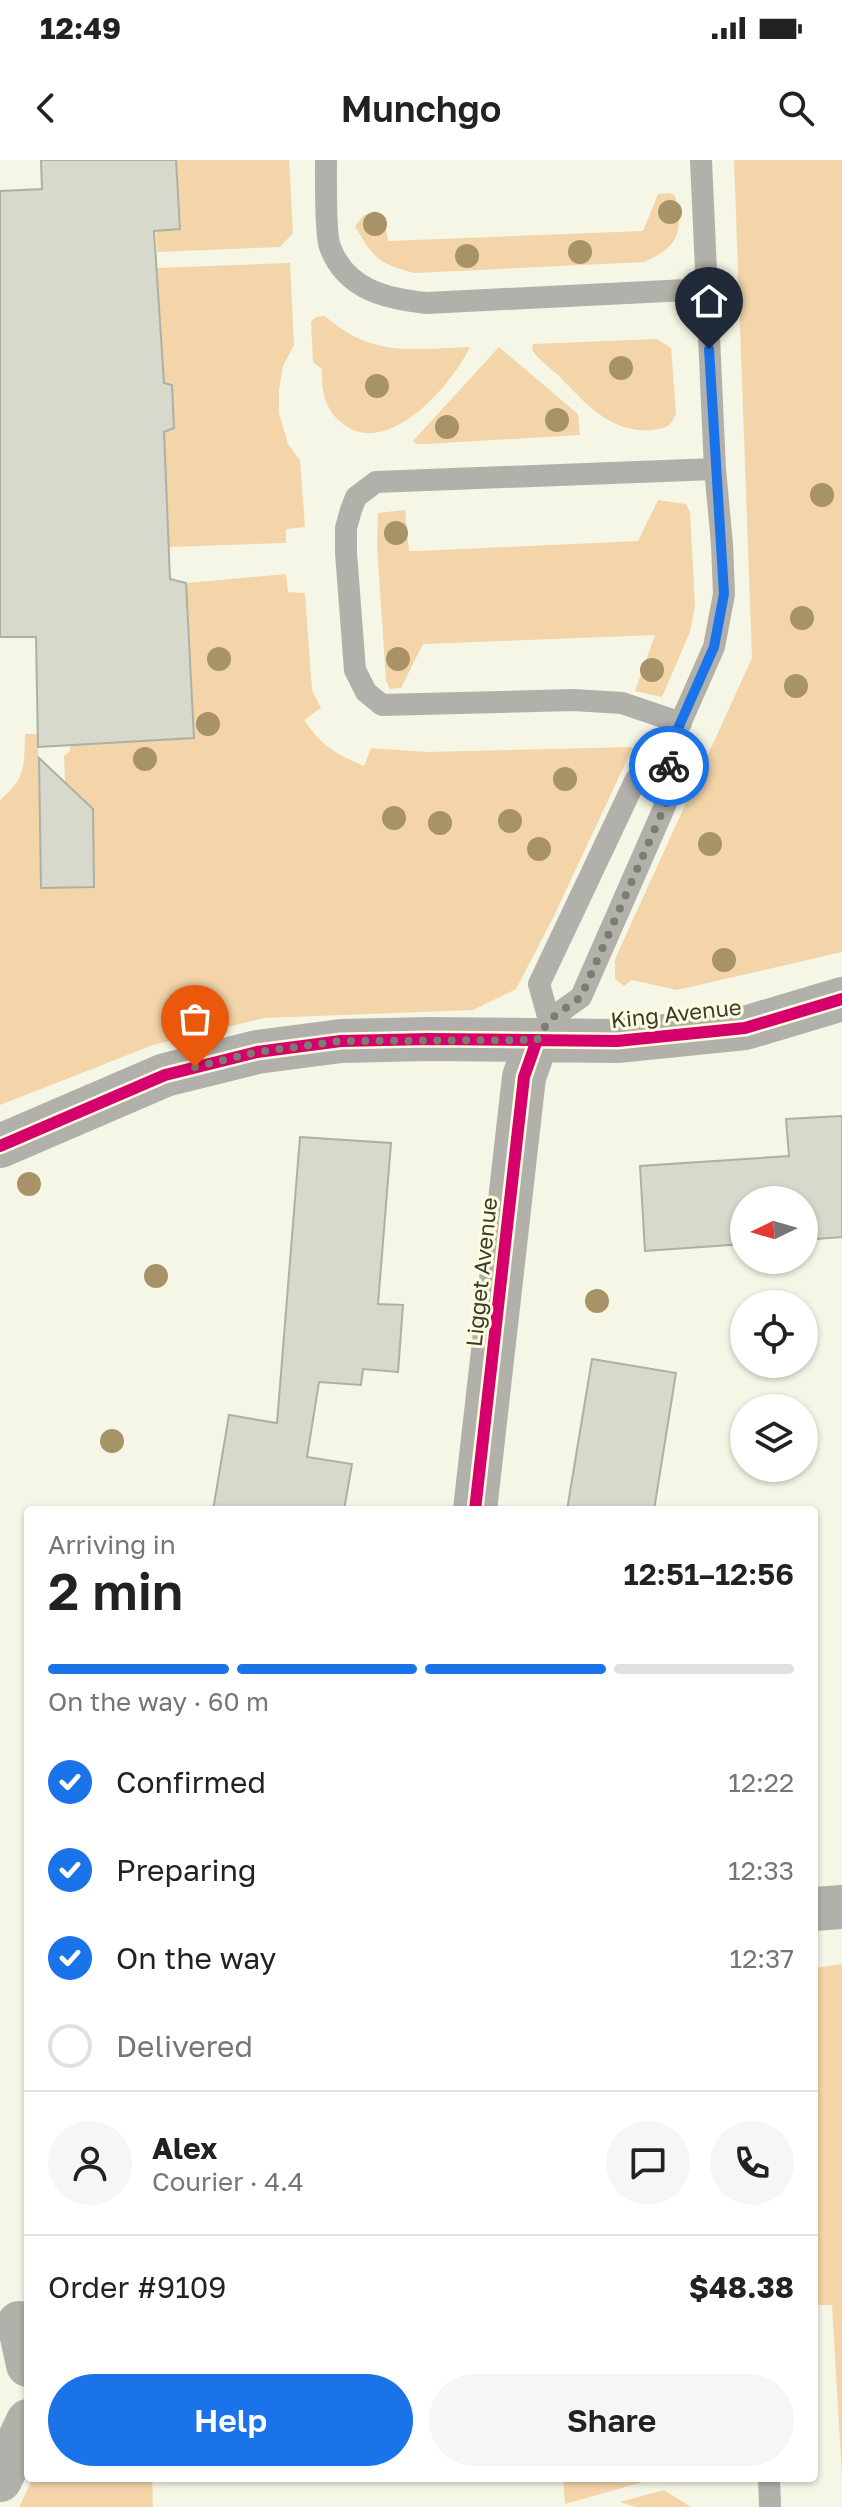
<!DOCTYPE html>
<html lang="en">
<head>
<meta charset="utf-8">
<style>
  body { margin:0; font-family:"Golos Text",sans-serif; background:#f6f6f6; color:#222; height:100vh; display:flex; flex-direction:column; font-size:30px; white-space:nowrap }
  * { box-sizing:border-box; margin:0 }
  p { font-size:26px; color:#767676 }
  .icon { flex:none; width:44px; height:44px; fill:none; stroke:currentColor; stroke-width:2; stroke-linecap:round; stroke-linejoin:round }
  .map { position:relative; flex:1; overflow:hidden }
  .panel { position:absolute; left:24px; top:1346px; width:794px; height:976px; display:flex; flex-direction:column; background:#fff; border-radius:8px; box-shadow:0 2px 6px #0004 }
  .panel>* { flex:none }
  .needle { width:52px; rotate:265deg }
  .fabs { position:absolute; left:730px; top:1026px; display:grid; gap:16px }
  .fabs a { display:grid; place-items:center; width:88px; height:88px; border-radius:50%; background:#fff; box-shadow:0 2px 6px #0004; font-size:40px }
  .pin { position:absolute; display:grid; place-items:center; width:68px; height:68px; color:#fff; margin:-82px -34px; border-radius:50% 50% 50% 0; rotate:-45deg; box-shadow:0 0 8px #0007 }
  .pin .icon { rotate:45deg }
  .courier { position:absolute; display:grid; place-items:center; width:80px; height:80px; margin:-40px; border:6px solid #1a73e8; border-radius:50%; background:#fff; color:#222; box-shadow:0 2px 10px #0007 }
  .headline em { font-style:normal; font-weight:600 }
  .headline div { display:flex; flex-direction:column-reverse }
  .headline { display:flex; align-items:center; justify-content:space-between; height:136px; padding:0 24px }
  h1 { font-size:52px; font-weight:600; line-height:60px }
  .bar { display:grid; grid-template-columns:repeat(4,1fr); gap:12px 8px; align-content:center; height:96px; padding:0 24px }
  .bar i { height:10px; border-radius:6px; background:#e0e0e0 }
  .bar .active { background:#1a73e8 }
  .bar p { grid-column:span 4 }
  .line { display:flex; align-items:center; gap:20px; padding:0 24px; border-top:2px solid #e0e0e0 }
  .line div { flex:1 }
  .round { display:grid; place-items:center; flex:none; width:84px; height:84px; border-radius:42px; background:#f6f6f6 }
  ol { padding:0 24px; list-style:none }
  li { display:flex; align-items:center; gap:24px; height:88px }
  li p { margin-inline-start:auto }
  li .icon { padding:8px; border-radius:50%; background:#1a73e8; color:#fff; stroke-width:4 }
  li:last-child { color:#767676 }
  li i { width:44px; height:44px; border:4px solid #e0e0e0; border-radius:50% }
  .action { display:flex; gap:16px; margin-top:auto; padding:16px 24px }
  .action a { flex:1; height:92px; border-radius:48px; background:#1a73e8; color:#fff; font-size:32px; font-weight:600; line-height:92px; text-align:center }
  .action a+a { background:#f6f6f6; color:#222 }
  .status { display:flex; justify-content:space-between; align-items:center; height:56px; padding:0 40px; background:#fff; direction:ltr }
  .status svg { height:22px; fill:currentColor }
  header { display:flex; justify-content:space-between; align-items:center; height:104px; padding:0 24px; background:#fff; font-size:36px; font-weight:600 }
  .map>svg:first-child { display:block }
</style>
</head>
<body>
<div class="status"><b>12:49</b><svg viewBox="0 0 49 12"><path d="M0 12V9h3v3zM5 12V6h3v6zM10 12V3h3v9zM15 12V0h3v12zM26 1h20v11H26zM47 4h2v5h-2z"/></svg></div>
<header><svg class="icon" aria-label="back" viewBox="0 0 24 24"><path d="M15 5l-7 7 7 7"/></svg>Munchgo<svg class="icon" aria-label="search" viewBox="0 0 24 24"><circle cx="10" cy="10" r="6"/><path d="M15 15l6 6"/></svg></header>
<div class="map">
<svg width="842" height="2347" viewBox="0 0 842 2347">
  <rect width="100%" height="100%" fill="#f6f6e6"/>
  <path fill="#f4d5a9" d="M176,0H289L293,73L280,87L157,92L156,71L180,69Z
    M734,0H842V792L677,830L632,820L624,826L615,819V799L752,498Z
    M670,33L675,36C684,72 679,87 644,102L414,113C379,104 373,98 355,66L364,55L375,51L384,57L388,81L643,71L658,34Z
    M290,103L294,185L283,206L279,230V253L288,284L300,300L305,367L286,369V383L169,387L164,272L174,268L172,226L164,223L157,108Z
    M325,156C373,198 411,189 470,187C452,225 388,299 343,264C325,250 321,231 322,209L313,202L311,162L316,157Z
    M657,179L671,188L676,253C672,266 666,268 653,270C611,274 586,244 559,216C550,208 539,200 532,190L533,184Z
    M499,187L578,254L580,275L426,284H416L413,281Z
    M658,340L686,344L690,352L695,446L690,472L662,537L635,531L655,475L423,484L401,528L390,529L386,521L377,385L378,353L405,350L409,391H420L638,381Z
    M286,414L288,432L305,433L312,530L321,548L304,560C323,587 334,593 364,606L371,588L427,592L633,587L554,756L516,829L473,850L264,858L153,885L0,945V640C26,618 24,606 25,574H38L41,728L94,727L93,649L65,623L64,596L70,591V585L194,578L186,423Z
    M842,1804V2317L832,2145H814V1808Z
    M33,2318H152L153,2347H19Z
    M563,2318H649L650,2320L565,2344Z
    M664,2330L691,2347H636L620,2342Z"/>
  <path fill="#d6d9cc" stroke="#adb0a3" stroke-width="2" d="M41,0H176L180,69L154,71L164,223L172,225L174,268L164,272L170,419L186,423L194,578L38,587L36,477H0V31L42,29Z
    M39,598L93,649L94,727L41,728Z
    M842,956V1077L804,1080V1040H744V1084L645,1091L640,1006L789,996L786,959Z
    M300,977L391,983L378,1144L403,1145L398,1212L363,1209L361,1225L319,1222L307,1297L352,1304L344,1350H213L229,1255L277,1263Z
    M592,1199L676,1213L654,1350H567Z"/>
  <g fill="none" stroke-linecap="round" stroke-linejoin="round">
    <path stroke="#b2b0aa" stroke-width="22" d="M326,0C326,18 325,74 330,87C346,130 387,139 427,143L707,129
      M681,563L622,543L573,540L382,545L366,532L355,510L346,393V368L351,350L356,337L376,322L715,309
      M549,860L539,824L636,619L668,591L714,487L724,434L722,384L715,309L701,0
      M542,872L549,860L581,837L671,632L668,591
      M769,2318L770,2345"/>
    <path stroke="#b2b0aa" stroke-width="44" d="M0,986L165,915L257,892L341,881L428,879L617,881L745,868L842,839
      M475,1350L524,917L537,880
      M814,1749L842,1747
      M19,2163L28,2205
      M0,2320L28,2261"/>
    <defs>
      <path id="cycleway" d="M0,986L165,915L257,892L341,881L428,879L617,881L745,868L842,839
        M475,1350L524,917L537,880"/>
    </defs>
    <use href="#cycleway" stroke="#fcfddf" stroke-width="17"/>
    <use href="#cycleway" stroke="#d6006c" stroke-width="12"/>
  </g>
  <g fill="#a89268">
    <circle cx="670" cy="52" r="12"/>
    <circle cx="375" cy="64" r="12"/>
    <circle cx="580" cy="92" r="12"/>
    <circle cx="467" cy="96" r="12"/>
    <circle cx="621" cy="208" r="12"/>
    <circle cx="377" cy="226" r="12"/>
    <circle cx="557" cy="260" r="12"/>
    <circle cx="447" cy="267" r="12"/>
    <circle cx="822" cy="335" r="12"/>
    <circle cx="396" cy="373" r="12"/>
    <circle cx="802" cy="458" r="12"/>
    <circle cx="219" cy="499" r="12"/>
    <circle cx="398" cy="499" r="12"/>
    <circle cx="652" cy="510" r="12"/>
    <circle cx="796" cy="526" r="12"/>
    <circle cx="208" cy="564" r="12"/>
    <circle cx="145" cy="599" r="12"/>
    <circle cx="565" cy="619" r="12"/>
    <circle cx="394" cy="658" r="12"/>
    <circle cx="510" cy="661" r="12"/>
    <circle cx="440" cy="663" r="12"/>
    <circle cx="710" cy="684" r="12"/>
    <circle cx="539" cy="689" r="12"/>
    <circle cx="724" cy="800" r="12"/>
    <circle cx="29" cy="1024" r="12"/>
    <circle cx="156" cy="1116" r="12"/>
    <circle cx="597" cy="1141" r="12"/>
    <circle cx="112" cy="1281" r="12"/>
  </g>
  <g fill="none" stroke-linecap="round" stroke-linejoin="round">
    <path stroke="#7c7c6f" stroke-width="8" stroke-dasharray="0 14.4" d="M195,907L257,892L341,881L537,880L549,860L581,837L671,632L669,606"/>
    <path stroke="#1a73e8" stroke-width="10" d="M669,606L668,591L714,487L724,434L709,189"/>
  </g>
  <g text-anchor="middle" dominant-baseline="central" stroke-width="6" stroke-linejoin="round" paint-order="stroke">
    <g font-size="22" fill="#3a3b2f" stroke="#fcfddf">
      <text transform="translate(676 853) rotate(-6)">King Avenue</text>
      <text transform="translate(481 1112) rotate(-84)">Ligget Avenue</text>
    </g>
  </g>
</svg>
<div class="fabs">
<a><svg class="needle" viewBox="-14 -14 28 28"><path d="M0-13l5 13h-10z" fill="#e53935"/><path d="M0 13l5-13h-10z" fill="#767676"/></svg></a>
<a><svg class="icon" aria-label="locate" viewBox="0 0 24 24"><circle cx="12" cy="12" r="6"/><path d="M12 2v4M12 18v4M2 12h4M18 12h4"/></svg></a>
<a><svg class="icon" aria-label="layers" viewBox="0 0 24 24"><path d="M12 4l9 5-9 5-9-5zM3 14l9 5 9-5"/></svg></a>
</div>
<div class="pin" style="left:195px;top:907px;background:#ea580c"><svg class="icon" aria-label="bag" viewBox="0 0 24 24"><path d="M5 8h14l-1 12H6zM9 8a3 3 0 0 1 6 0"/></svg></div>
<div class="pin" style="left:709px;top:189px;background:#1f2937"><svg class="icon" aria-label="home" viewBox="0 0 24 24"><path d="M3 11l9-7 9 7M6 9v11h12V9"/></svg></div>
<div class="courier" style="left:669px;top:606px"><svg class="icon" aria-label="bike" viewBox="0 0 24 24"><circle cx="6" cy="16" r="4"/><circle cx="18" cy="16" r="4"/><path d="M6 16l4-8h5l3 8M10 8l3 8H6M13 5h3"/></svg></div>
<section class="panel">
<div class="headline"><div><h1>2 min</h1><p>Arriving in</p></div><em>12:51–12:56</em></div>
<div class="bar"><i class="active"></i><i class="active"></i><i class="active"></i><i></i><p>On the way · 60 m</p></div>
<ol>
<li><svg class="icon" aria-label="check" viewBox="0 0 24 24"><path d="M5 12l5 5 9-10"/></svg>Confirmed<p>12:22</p></li>
<li><svg class="icon" aria-label="check" viewBox="0 0 24 24"><path d="M5 12l5 5 9-10"/></svg>Preparing<p>12:33</p></li>
<li><svg class="icon" aria-label="check" viewBox="0 0 24 24"><path d="M5 12l5 5 9-10"/></svg>On the way<p>12:37</p></li>
<li><i></i>Delivered</li>
</ol>
<div class="line" style="height:144px"><a class="round"><svg class="icon" aria-label="person" viewBox="0 0 24 24"><circle cx="12" cy="8" r="4"/><path d="M4 21q1-7 8-7t8 7"/></svg></a><div><b>Alex</b><p>Courier · 4.4</p></div><a class="round"><svg class="icon" aria-label="chat" viewBox="0 0 24 24"><path d="M4 5h16v11H9l-5 4z"/></svg></a><a class="round"><svg class="icon" aria-label="phone" viewBox="0 0 24 24"><path d="M5 4h4l2 5-3 2q2 4 5 5l2-3 5 2v4C11 20 4 13 5 4z"/></svg></a></div>
<div class="line" style="height:104px"><div>Order #9109</div><b>$48.38</b></div>
<div class="action"><a>Help</a><a>Share</a></div>
</section>
</div>
</body>
</html>
